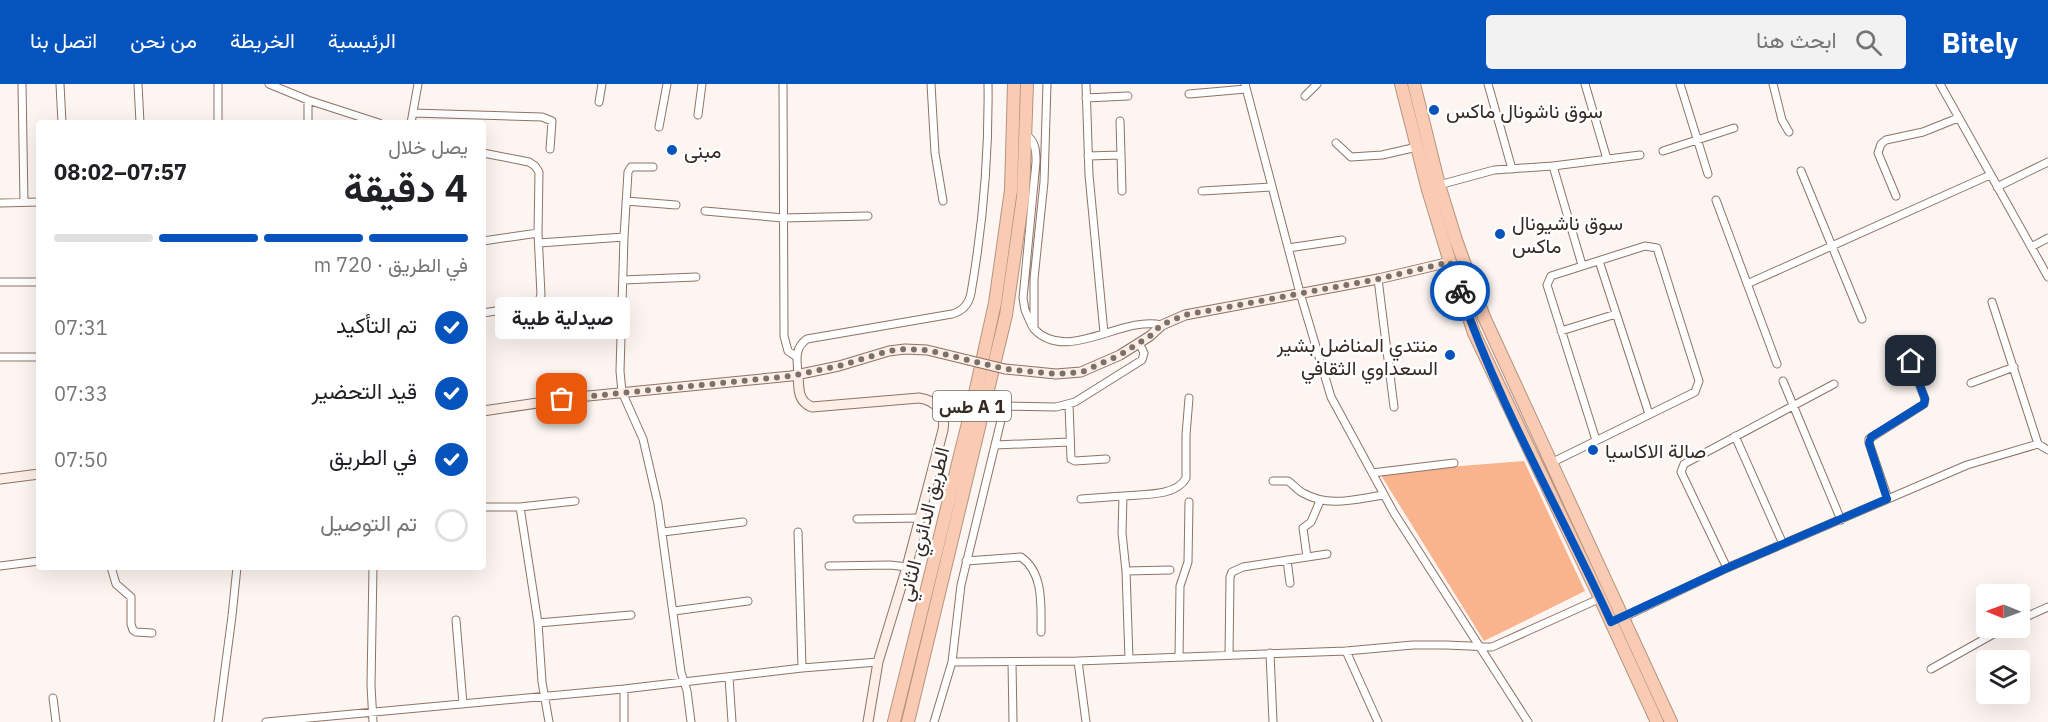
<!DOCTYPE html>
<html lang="ar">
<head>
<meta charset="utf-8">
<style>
  body { margin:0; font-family:"IBM Plex Sans",Vazirmatn,sans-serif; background:#f2f2f2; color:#202124; direction:rtl; height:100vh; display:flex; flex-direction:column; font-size:22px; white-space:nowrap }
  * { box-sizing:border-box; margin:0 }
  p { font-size:20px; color:#757577 }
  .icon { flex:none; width:33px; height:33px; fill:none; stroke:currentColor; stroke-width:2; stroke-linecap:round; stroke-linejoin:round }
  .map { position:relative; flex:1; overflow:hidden; direction:ltr }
  .panel { position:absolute; left:36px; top:36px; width:450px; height:450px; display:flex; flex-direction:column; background:#fff; border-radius:6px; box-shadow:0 6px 24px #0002; direction:rtl }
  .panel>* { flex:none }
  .needle { width:39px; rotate:271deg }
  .tools { position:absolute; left:1976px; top:500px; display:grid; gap:12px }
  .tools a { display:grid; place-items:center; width:54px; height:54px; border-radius:6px; background:#fff; box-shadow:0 6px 24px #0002; font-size:30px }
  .pin { position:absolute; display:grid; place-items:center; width:51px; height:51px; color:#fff; margin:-26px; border-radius:12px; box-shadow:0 3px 9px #0006 }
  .courier { position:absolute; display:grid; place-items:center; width:60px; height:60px; margin:-30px; border:4px solid #0553bd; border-radius:50%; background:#fff; color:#222; box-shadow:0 2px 8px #0007 }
  .bubble { position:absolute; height:42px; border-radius:6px; background:#fff; box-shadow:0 6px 24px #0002; font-size:20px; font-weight:700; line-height:42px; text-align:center; direction:rtl }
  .head em { font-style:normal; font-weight:700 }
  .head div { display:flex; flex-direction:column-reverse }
  .head { display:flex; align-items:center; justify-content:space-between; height:102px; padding:0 18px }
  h1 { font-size:39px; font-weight:700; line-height:45px }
  .bar { display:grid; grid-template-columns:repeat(4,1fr); gap:9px 6px; align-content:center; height:72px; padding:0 18px }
  .bar i { height:8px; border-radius:4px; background:#e0e0e0 }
  .bar .active { background:#0553bd }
  .bar p { grid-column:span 4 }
  ol { padding:0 18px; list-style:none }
  li { display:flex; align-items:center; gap:18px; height:66px }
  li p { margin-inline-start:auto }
  li .icon { padding:6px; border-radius:50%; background:#0553bd; color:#fff; stroke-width:4 }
  li:last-child { color:#757577 }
  li i { width:33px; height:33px; border:3px solid #e0e0e0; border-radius:50% }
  header { display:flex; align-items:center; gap:36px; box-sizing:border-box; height:84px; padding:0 30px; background:#0553bd; color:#fff }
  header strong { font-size:28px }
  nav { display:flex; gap:33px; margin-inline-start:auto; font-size:21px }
  .search { width:420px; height:54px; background:#f2f2f2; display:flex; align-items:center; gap:15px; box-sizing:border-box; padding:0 21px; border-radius:6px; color:#757577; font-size:22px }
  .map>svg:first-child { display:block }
</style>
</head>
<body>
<header>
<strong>Bitely</strong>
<div class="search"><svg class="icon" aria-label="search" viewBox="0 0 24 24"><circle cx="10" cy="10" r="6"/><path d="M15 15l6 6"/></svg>ابحث هنا</div>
<nav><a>الرئيسية</a><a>الخريطة</a><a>من نحن</a><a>اتصل بنا</a></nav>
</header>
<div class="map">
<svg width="2048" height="638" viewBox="0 0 2048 638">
  <rect width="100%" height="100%" fill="#fcf5f1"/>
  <path fill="#f9b48d" d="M1524,377L1585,507L1484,557L1382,393L1385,388Z"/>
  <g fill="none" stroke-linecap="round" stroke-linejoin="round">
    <defs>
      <path id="street" d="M22,0L24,118
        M60,0L62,39
        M138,0L140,39
        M269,0L308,16L379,39
        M783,0L784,252L788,267L797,273
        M931,0L935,69L943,117
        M1047,0L1044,98L1034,195V245C1068,280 1121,231 1162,241
        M1086,0L1089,91L1104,249
        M1245,0L1300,209L1331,313L1394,429L1528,638
        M1488,0L1512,85
        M1585,0L1607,75
        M1680,0L1708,90
        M1773,0L1782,36L1789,48
        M1940,0L2048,193
        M1189,10L1246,5
        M1305,12L1317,0
        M1086,14L1128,12
        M308,16V39
        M599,18L602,0
        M413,29L542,33L552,37L550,65
        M698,31L702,0
        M218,39V0
        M411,39L418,0
        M659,43L667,0
        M1026,51C1036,57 1036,68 1036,78L1023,214L1025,226L1032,242
        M1336,59L1351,73L1382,71L1417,63
        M1663,67L1734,44
        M483,69L529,78L535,82L539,88L538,149L541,211L538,219L533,221L483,229
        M1121,71L1122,107
        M1088,72L1121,71L1120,37
        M1553,82L1582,181
        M653,83H631L628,88L624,153L620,287L622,308L643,355L658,420L681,588L687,607L691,638
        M1801,87L1862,235
        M1439,101L1494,86L1553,82L1640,71
        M1997,103L2048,78
        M1202,107L1272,103
        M1896,112L1878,69L1881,60L1886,56L1923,48L1958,34
        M1716,116L1777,280
        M626,117L676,121
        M0,119L39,118
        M705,127L783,134L868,132
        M483,157L538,149
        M539,159L624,153
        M2031,163L2048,154
        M1288,164L1342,156
        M1599,177L1649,330
        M1378,195L1394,323
        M623,196L696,193
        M0,198H39
        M1747,200L1990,91
        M1992,218L2038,360L2048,366
        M1561,247L1616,230
        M0,273H39
        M798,290C797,276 794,264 807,255L952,230C963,227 969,220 971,209C983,140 989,70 988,0
        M1783,297L1841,436
        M1971,299L2014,283
        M1069,320L1071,375L1075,377L1106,375
        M1735,352L1783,460
        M995,361L1070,358
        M1551,379L1695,308L1699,297L1657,164L1645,162L1551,192L1547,201L1596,356
        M1372,389L1454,379
        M1273,397H1288C1294,401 1297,406 1303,409C1330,424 1355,415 1384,411
        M1123,412C1142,410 1176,413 1186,394V351L1189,314
        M1081,415L1123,412L1122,449L1126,487L1129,575
        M1888,415L1869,359V355L1924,320L1925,315L1903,258
        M483,423H520L575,417
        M520,423L538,539L542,598L549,638
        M857,435L921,434
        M663,448L743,438
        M798,448L802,584
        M1307,473L1303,444L1311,438L1320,417
        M1287,476L1290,499
        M966,477L1021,473C1044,489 1041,522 1041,548
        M0,482L39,477
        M829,482L890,481L907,483
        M111,483L116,500L131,513V540L133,546L136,548L152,549
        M1727,484L1681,388L1684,380L1834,300
        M1126,487L1170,486
        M674,527L748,517
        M1620,535L1727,484L1967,381L2038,360
        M456,536L463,620
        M2019,536L2048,523
        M538,539L631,531
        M1346,567L1378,638
        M1270,569L1273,638
        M1229,571L1230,493L1232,488L1243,483L1327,470
        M1179,573L1180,502L1188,478L1189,418
        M1078,577L1086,638
        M952,578L1078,577L1346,567L1413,561H1446L1492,563L1601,514
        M1012,578L1013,638
        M1931,585L2006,543
        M729,593L732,638
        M624,605V638
        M53,614L56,638
        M218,638L232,532L237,483
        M266,638L624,605L802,584L878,578
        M373,638L371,601L373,483
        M934,638L952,578L961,501L1004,324L1007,322L1056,323L1075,318L1142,276L1144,269L1139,259"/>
      <path id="secondary" d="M1005,285L1056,290L1081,288L1120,271L1150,252L1162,241L1185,231L1378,195L1450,178
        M798,290C799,304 797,317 812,323L919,314C936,316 946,329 943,346L907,483L878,578L868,638
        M483,327L578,313L791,292L839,282L889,267L905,265L927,266L968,276
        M0,395L39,390"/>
      <path id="highway" d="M1401,0L1428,106L1450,178L1474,249L1600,514L1657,638
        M1414,0L1439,101L1456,156L1484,233L1671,638
        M894,638L972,323L995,219L1011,106L1014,0
        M908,638L1006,231L1023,113L1027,0"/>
    </defs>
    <use href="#street" stroke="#8f7364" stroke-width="9"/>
    <use href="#secondary" stroke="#8f7364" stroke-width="11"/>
    <use href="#highway" stroke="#b59380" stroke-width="14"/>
    <use href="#street" stroke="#fff" stroke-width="7"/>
    <use href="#secondary" stroke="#fdefe8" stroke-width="9"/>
    <use href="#highway" stroke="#f9cbb2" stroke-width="12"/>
    <defs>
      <path id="secondary-bridge" d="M968,276L1005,285"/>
    </defs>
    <use href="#secondary-bridge" stroke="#8f7364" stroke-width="11" stroke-linecap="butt"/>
    <use href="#secondary-bridge" stroke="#fdefe8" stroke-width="9"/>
  </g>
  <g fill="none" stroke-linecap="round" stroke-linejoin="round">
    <path stroke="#7b716b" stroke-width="6" stroke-dasharray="0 10.8" d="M562,315L791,292L839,282L889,267L905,265L927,266L1005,285L1056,290L1082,288L1120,271L1150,252L1161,241L1185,231L1378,195L1450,178L1460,207"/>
    <path stroke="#0553bd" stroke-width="8" d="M1460,207C1499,322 1561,428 1611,538L1727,484L1887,415L1869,359L1871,353L1924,320L1925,315L1911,277"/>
  </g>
  <g fill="#0553bd" stroke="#fff" stroke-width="2">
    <circle cx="1434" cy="26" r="6"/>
    <circle cx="672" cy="66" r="6"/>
    <circle cx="1500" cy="150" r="6"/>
    <circle cx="1450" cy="271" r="6"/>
    <circle cx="1593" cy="366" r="6"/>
  </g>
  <g text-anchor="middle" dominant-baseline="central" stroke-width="5" stroke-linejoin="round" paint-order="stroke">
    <rect fill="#fff" stroke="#726a65" stroke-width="1.5" x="933" y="307" width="78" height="30" rx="4.5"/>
    <g font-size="18" font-weight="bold" fill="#362a23">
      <text x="972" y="322">طس A 1</text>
    </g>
    <g font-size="20" fill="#362a23" stroke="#fff" text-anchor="start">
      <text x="1446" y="26">سوق ناشونال ماكس</text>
      <text x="684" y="66">مبنى</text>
      <text x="1512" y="138">سوق ناشيونال<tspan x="1512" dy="23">ماكس</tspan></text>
      <text x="1438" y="260" text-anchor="end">منتدي المناضل بشير<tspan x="1438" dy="23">السعداوي الثقافي</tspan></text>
      <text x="1605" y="366">صالة الاكاسيا</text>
    </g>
    <g font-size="20" fill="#362a23" stroke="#fff">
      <text transform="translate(923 440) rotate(-76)">الطريق الدائري الثاني</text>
    </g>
  </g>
</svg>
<div class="tools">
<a><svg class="needle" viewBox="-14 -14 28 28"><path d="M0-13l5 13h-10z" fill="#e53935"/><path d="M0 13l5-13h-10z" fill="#757577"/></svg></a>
<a><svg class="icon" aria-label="layers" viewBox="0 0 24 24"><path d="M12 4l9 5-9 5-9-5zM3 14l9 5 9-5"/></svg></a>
</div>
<div class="pin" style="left:562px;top:315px;background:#ea580c"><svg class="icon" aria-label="bag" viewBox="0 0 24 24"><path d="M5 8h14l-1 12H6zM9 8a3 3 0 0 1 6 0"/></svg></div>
<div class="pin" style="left:1911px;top:277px;background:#1f2937"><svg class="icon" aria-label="home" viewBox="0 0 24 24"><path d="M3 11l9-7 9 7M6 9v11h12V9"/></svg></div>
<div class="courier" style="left:1460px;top:207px"><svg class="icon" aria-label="bike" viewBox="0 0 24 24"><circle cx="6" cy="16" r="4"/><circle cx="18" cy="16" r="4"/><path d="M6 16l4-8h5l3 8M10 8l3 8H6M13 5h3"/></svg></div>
<div class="bubble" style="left:495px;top:213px;width:135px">صيدلية طيبة</div>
<section class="panel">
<div class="head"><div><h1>4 دقيقة</h1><p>يصل خلال</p></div><em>07:57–08:02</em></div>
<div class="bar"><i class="active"></i><i class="active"></i><i class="active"></i><i></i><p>في الطريق · 720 m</p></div>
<ol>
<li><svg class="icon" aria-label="check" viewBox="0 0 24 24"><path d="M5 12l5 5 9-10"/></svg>تم التأكيد<p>07:31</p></li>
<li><svg class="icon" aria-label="check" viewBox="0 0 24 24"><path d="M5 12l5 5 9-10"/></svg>قيد التحضير<p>07:33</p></li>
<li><svg class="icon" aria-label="check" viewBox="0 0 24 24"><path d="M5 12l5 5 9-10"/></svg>في الطريق<p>07:50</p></li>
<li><i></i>تم التوصيل</li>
</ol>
</section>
</div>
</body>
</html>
